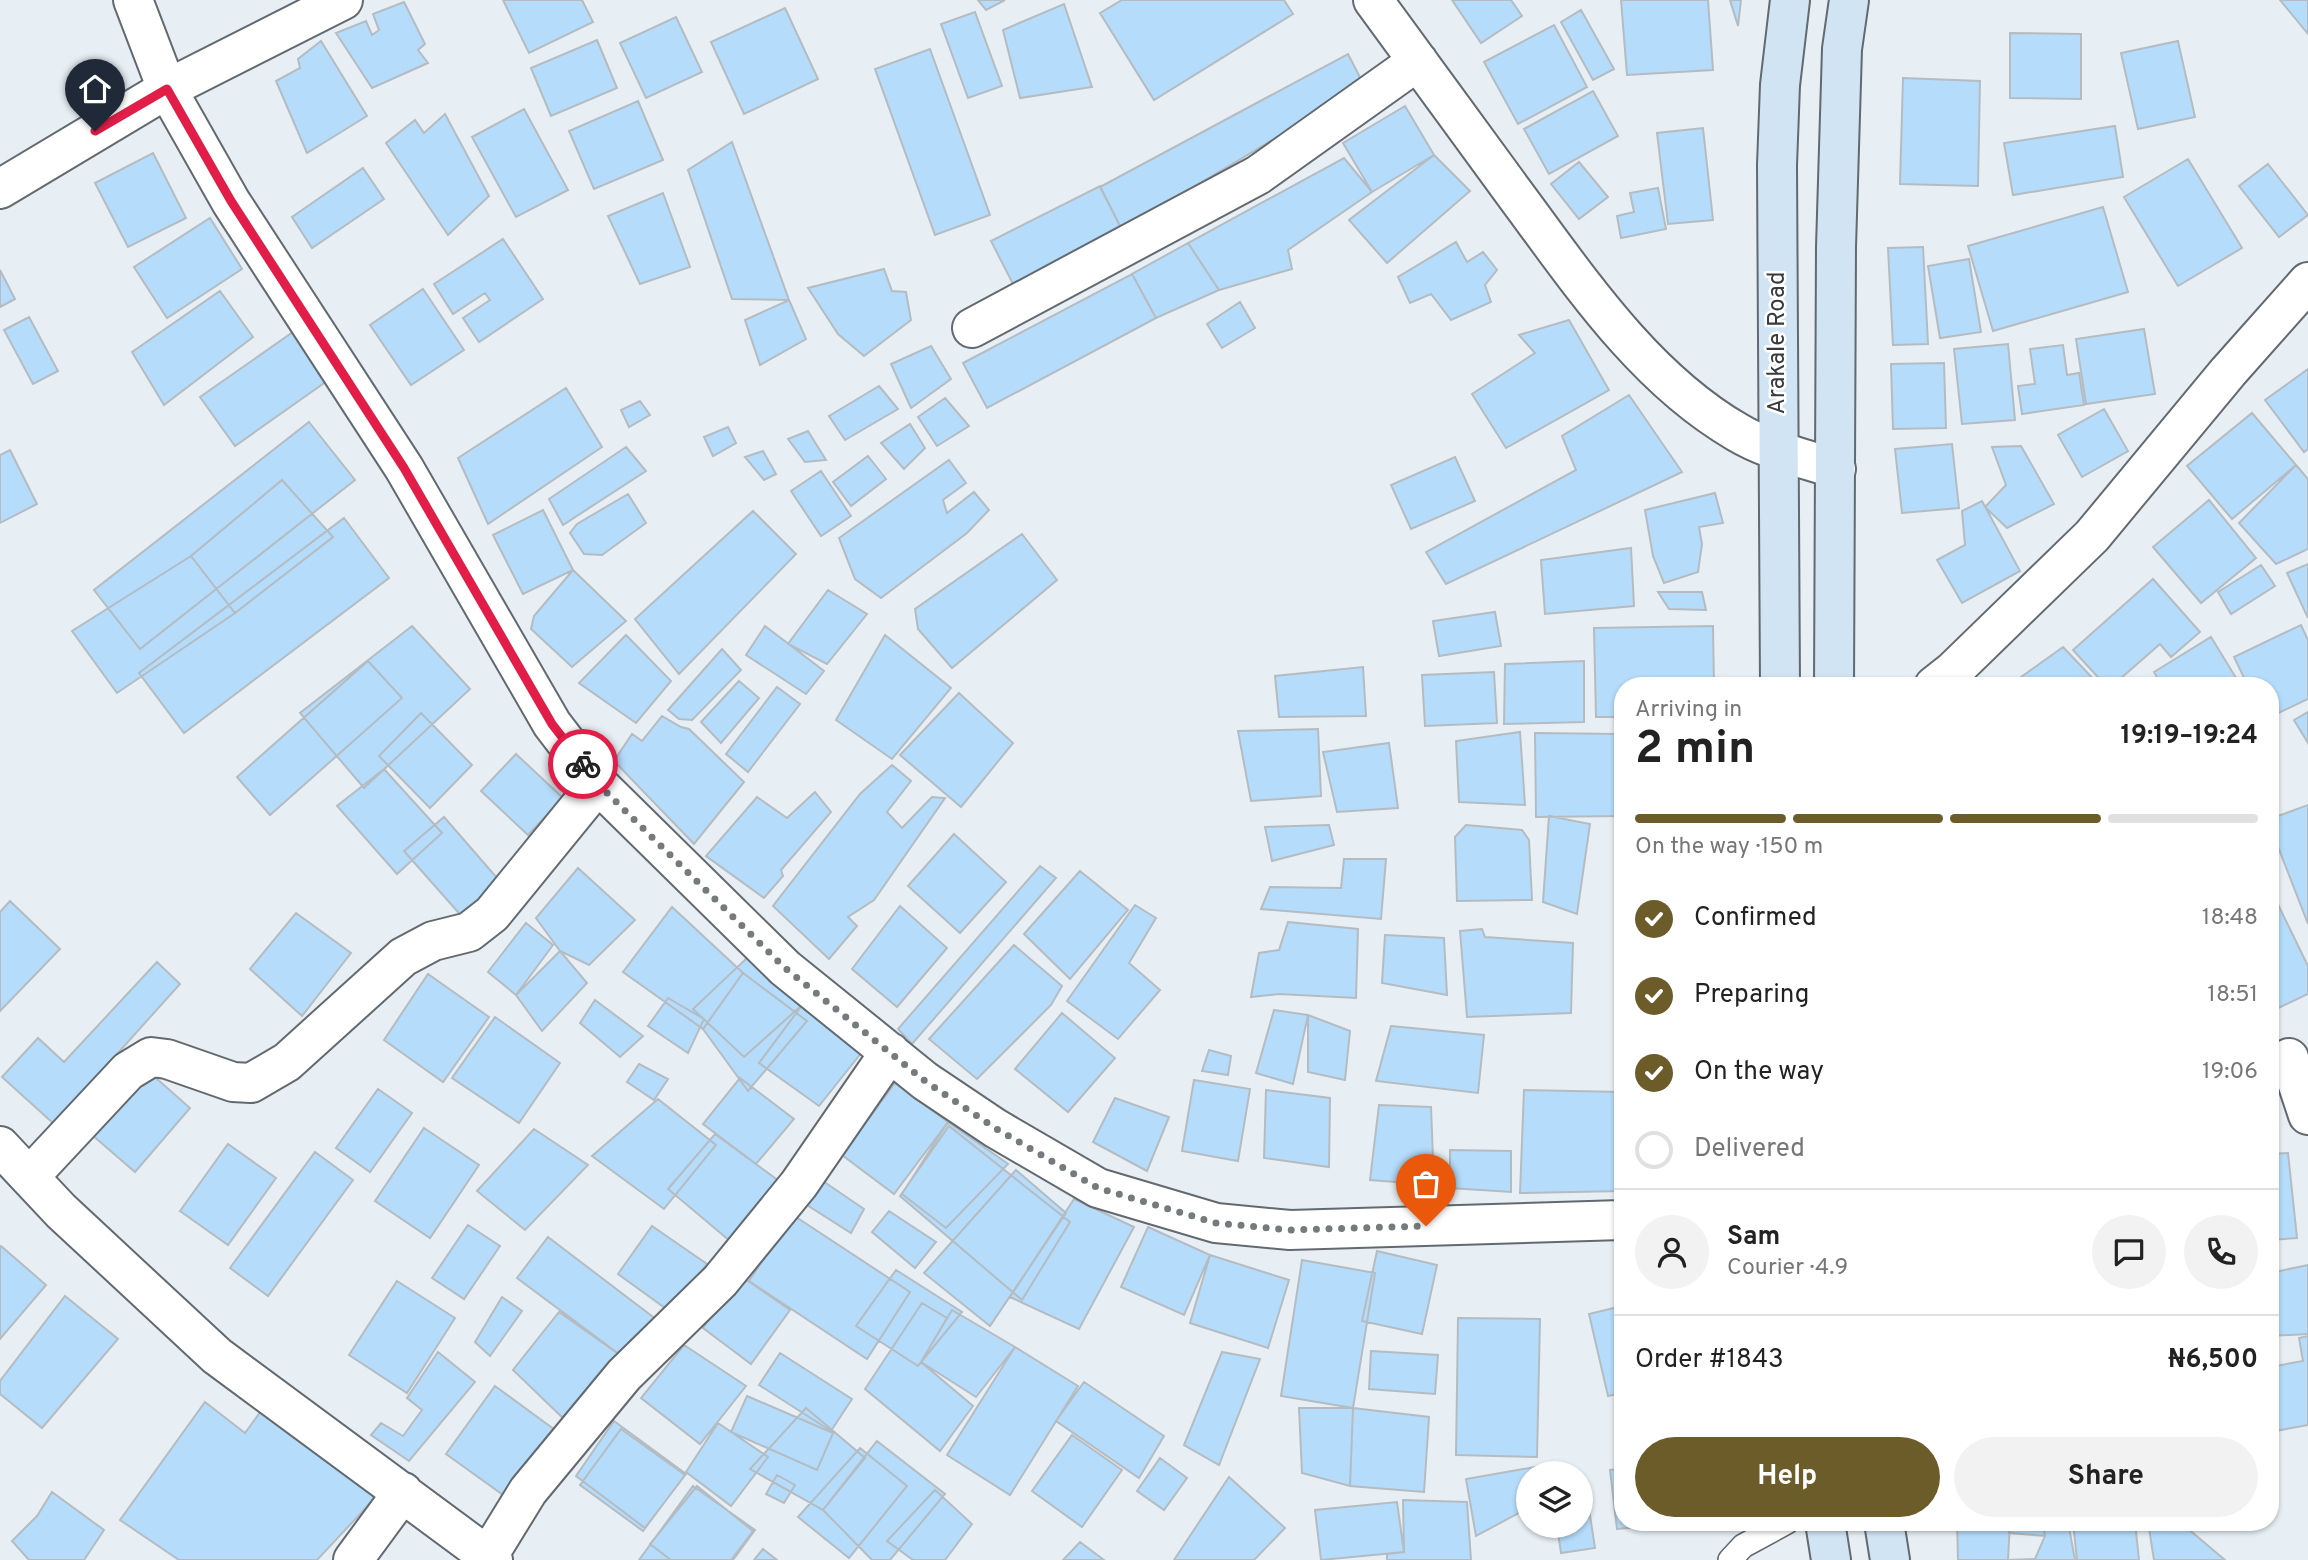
<!DOCTYPE html>
<html lang="en">
<head>
<meta charset="utf-8">
<style>
  body { margin:0; font-family:Overpass,sans-serif; background:#f2f2f2; color:#222; height:100vh; display:flex; flex-direction:column; font-size:26px; white-space:nowrap }
  * { box-sizing:border-box; margin:0 }
  p { font-size:23px; color:#767676 }
  .icon { flex:none; width:38px; height:38px; fill:none; stroke:currentColor; stroke-width:2; stroke-linecap:round; stroke-linejoin:round }
  .map { position:relative; flex:1; overflow:hidden }
  .sheet { position:absolute; left:1614px; top:677px; width:665px; height:854px; display:flex; flex-direction:column; background:#fff; border-radius:28px; box-shadow:0 2px 5px #0004 }
  .sheet>* { flex:none }
  .tools { position:absolute; left:1516px; top:1461px; display:grid; gap:14px }
  .tools a { display:grid; place-items:center; width:77px; height:77px; border-radius:50%; background:#fff; box-shadow:0 2px 5px #0004; font-size:35px }
  .pin { position:absolute; display:grid; place-items:center; width:60px; height:60px; color:#fff; margin:-72px -30px; border-radius:50% 50% 50% 0; rotate:-45deg; box-shadow:0 0 7px #0007 }
  .pin .icon { rotate:45deg }
  .courier { position:absolute; display:grid; place-items:center; width:70px; height:70px; margin:-35px; border:5px solid #e11d48; border-radius:50%; background:#fff; color:#222; box-shadow:0 2px 9px #0007 }
  .summary em { font-style:normal; font-weight:700 }
  .summary div { display:flex; flex-direction:column-reverse }
  .summary { display:flex; align-items:center; justify-content:space-between; height:119px; padding:0 21px }
  h1 { font-size:46px; font-weight:700; line-height:52px }
  .bar { display:grid; grid-template-columns:repeat(4,1fr); gap:10px 7px; align-content:center; height:84px; padding:0 21px }
  .bar i { height:9px; border-radius:5px; background:#e0e0e0 }
  .bar .active { background:#6c5c2a }
  .bar p { grid-column:span 4 }
  .line { display:flex; align-items:center; gap:18px; padding:0 21px; border-top:2px solid #e0e0e0 }
  .line div { flex:1 }
  .round { display:grid; place-items:center; flex:none; width:74px; height:74px; border-radius:37px; background:#f2f2f2 }
  ol { padding:0 21px; list-style:none }
  li { display:flex; align-items:center; gap:21px; height:77px }
  li p { margin-inline-start:auto }
  li .icon { padding:7px; border-radius:50%; background:#6c5c2a; color:#fff; stroke-width:4 }
  li:last-child { color:#767676 }
  li i { width:38px; height:38px; border:4px solid #e0e0e0; border-radius:50% }
  .cta { display:flex; gap:14px; margin-top:auto; padding:14px 21px }
  .cta a { flex:1; height:80px; border-radius:42px; background:#6c5c2a; color:#fff; font-size:28px; font-weight:700; line-height:80px; text-align:center }
  .cta a+a { background:#f2f2f2; color:#222 }
  .map>svg:first-child { display:block }
</style>
</head>
<body>
<div class="map">
<svg width="2308" height="1560" viewBox="0 0 2308 1560">
  <rect width="100%" height="100%" fill="#e7eff5"/>
  <path fill="#b5dcfb" stroke="#b4bcc2" stroke-width="2" d="M503,0H582L593,22L529,53Z
    M978,0H1005L986,10Z
    M1122,0H1284L1293,14L1154,100L1100,13Z
    M1452,0H1511L1522,16L1481,43Z
    M1621,0H1708L1713,70L1627,75Z
    M1730,0H1741L1738,26Z
    M2280,0H2308V34Z
    M404,2L425,44L418,50L428,63L372,88L336,33L366,21L372,35L379,30L373,14Z
    M1064,4L1092,87L1020,98L1003,30Z
    M785,8L818,79L744,114L711,42Z
    M1581,10L1614,69L1593,80L1561,22Z
    M975,12L1002,86L968,98L941,24Z
    M676,17L702,72L646,98L620,43Z
    M1554,25L1587,87L1518,124L1484,62Z
    M2010,33L2081,34V99L2010,98Z
    M597,40L617,88L551,116L531,68Z
    M321,41L367,116L307,153L276,81L300,68L298,59Z
    M2178,41L2195,117L2138,129L2121,53Z
    M930,49L990,215L935,235L875,69Z
    M1348,54L1364,85L1122,230L1100,187Z
    M1903,78L1980,81L1978,186L1900,184Z
    M1593,91L1618,136L1549,174L1524,129Z
    M638,101L663,160L594,189L569,131Z
    M1405,106L1434,155L1372,192L1343,143Z
    M524,109L568,190L516,217L472,137Z
    M445,114L489,196L448,235L386,143L415,120L424,133Z
    M2115,126L2123,177L2013,195L2004,143Z
    M1703,128L1713,220L1668,224L1657,133Z
    M732,142L789,300L732,299L688,170Z
    M153,153L186,218L128,247L95,183Z
    M1434,155L1470,191L1387,263L1349,220Z
    M1344,158L1372,192L1288,250L1292,269L1219,290L1188,243Z
    M2188,159L2242,248L2178,286L2124,197Z
    M1579,162L1608,197L1579,219L1551,184Z
    M2268,164L2308,215L2279,237L2239,186Z
    M363,168L384,199L312,248L292,217Z
    M1100,186L1122,230L1013,284L991,241Z
    M1658,188L1666,229L1621,238L1617,216L1634,212L1630,193Z
    M663,193L690,267L640,284L608,216Z
    M2103,207L2128,292L1993,331L1968,246Z
    M210,218L242,269L167,318L134,267Z
    M503,239L543,299L479,342L463,318L490,300L485,293L453,314L434,284Z
    M1456,242L1467,262L1483,252L1497,270L1485,285L1491,302L1451,320L1431,294L1410,303L1398,277Z
    M1188,243L1219,290L1156,318L1132,274Z
    M1923,247L1928,344L1893,345L1888,248Z
    M1969,259L1981,332L1940,338L1928,266Z
    M884,269L892,291L906,292L911,320L864,356L838,334L808,288Z
    M0,270L15,299L0,307Z
    M1132,274L1156,318L987,408L963,363Z
    M423,289L464,350L411,385L370,325Z
    M220,291L253,337L164,405L132,352Z
    M789,300L806,339L760,365L745,320Z
    M1240,302L1255,328L1222,348L1207,324Z
    M29,317L58,371L33,384L4,330Z
    M1569,320L1609,390L1506,448L1472,394L1535,353L1519,335Z
    M2144,329L2155,394L2086,404L2076,339Z
    M293,332L327,381L235,446L200,397Z
    M2008,344L2015,420L1962,424L1954,349Z
    M2063,345L2067,375L2079,373L2084,405L2022,414L2018,386L2035,384L2030,349Z
    M931,346L951,379L911,408L891,364Z
    M1944,363L1946,428L1893,429L1891,364Z
    M2308,369V449L2304,452L2265,400Z
    M879,386L898,409L845,440L829,416Z
    M566,388L602,447L488,524L458,458Z
    M1629,395L1682,472L1446,584L1426,552L1576,470L1562,436Z
    M945,398L969,426L937,446L918,417Z
    M640,401L650,415L629,427L621,410Z
    M2104,409L2128,451L2082,477L2058,435Z
    M2252,413L2296,465L2232,519L2187,466Z
    M309,422L355,480L140,649L94,590Z
    M910,424L925,448L904,469L881,443Z
    M728,427L736,443L713,456L704,437Z
    M808,431L826,460L805,462L788,439Z
    M1952,444L1959,508L1902,513L1895,449Z
    M2021,446L2054,504L2007,528L1985,507L2006,485L1992,447Z
    M626,447L646,471L563,525L549,499Z
    M10,450L37,504L0,523V455Z
    M763,451L776,474L764,480L745,457Z
    M868,456L886,479L851,506L833,482Z
    M1455,457L1475,501L1411,529L1391,485Z
    M949,460L966,483L943,500L947,513L974,492L989,510L967,533L881,598L855,579L839,538Z
    M2296,465L2308,479V549L2276,564L2239,523Z
    M821,471L851,516L821,536L791,491Z
    M282,480L333,537L235,613L191,556Z
    M1715,493L1723,523L1699,527L1702,544L1698,572L1664,583L1653,556L1645,510Z
    M628,494L646,523L602,555L584,554L570,533L577,524Z
    M2209,500L2256,558L2201,603L2153,547Z
    M1982,501L2020,571L1962,603L1937,560L1965,545L1962,511Z
    M543,510L573,570L523,594L493,535Z
    M753,511L796,554L679,674L635,619Z
    M344,518L389,578L184,733L139,673Z
    M1022,534L1057,580L952,668L918,629L915,609Z
    M1631,548L1634,606L1545,614L1541,560Z
    M191,556L235,613L117,693L72,631Z
    M2308,564V618L2287,573Z
    M2261,565L2275,586L2231,614L2218,592Z
    M573,570L626,621L572,667L531,629L534,616Z
    M2153,579L2200,632L2171,657L2160,644L2112,686H2106L2073,650Z
    M828,590L867,614L827,664L788,644Z
    M1658,592H1702L1706,610L1669,609Z
    M1495,612L1501,646L1439,656L1433,621Z
    M2301,625L2308,640V699L2270,717V686H2248L2234,657Z
    M412,626L470,689L364,788L300,713Z
    M765,626L824,671L806,694L746,655Z
    M1713,626L1714,686H1622V717H1596L1594,628Z
    M626,635L671,681L636,723L579,683Z
    M885,635L951,688L892,759L836,720Z
    M2211,637L2241,686H2162L2154,672Z
    M2063,647L2100,686L2010,685Z
    M722,649L741,670L692,720L679,719L668,710Z
    M368,661L402,698L270,815L237,777Z
    M1584,661V722L1504,724L1505,664Z
    M1363,667L1366,716L1279,717L1275,676Z
    M1494,672L1497,723L1425,726L1422,675Z
    M739,681L759,698L721,743L701,722Z
    M777,687L800,704L748,772L726,754Z
    M959,693L1013,743L961,807L900,755Z
    M2308,712V743L2294,720Z
    M421,713L472,765L430,808L379,756Z
    M662,716L681,727L689,729L744,782L694,844L614,761L632,734L642,741Z
    M1318,729L1321,796L1251,801L1238,731Z
    M1520,732L1525,805L1459,802L1456,741Z
    M1535,733L1622,734V816L1536,817Z
    M1389,743L1398,808L1337,812L1323,752Z
    M516,754L563,798L528,835L481,791Z
    M892,765L911,781L887,812L902,828L932,797L945,798L874,900L848,917L857,926L829,959L773,906L860,794Z
    M384,769L442,833L397,874L337,806Z
    M815,792L831,812L781,870L783,876L764,898L706,856L757,797L787,818Z
    M2308,805V924L2270,826V819Z
    M1549,816L1590,824L1577,914L1543,902Z
    M444,817L504,886L465,920L404,851Z
    M1329,825L1334,845L1272,861L1265,827Z
    M1466,825L1522,830L1529,840L1532,900L1457,901L1455,837Z
    M954,834L1006,882L960,933L908,886Z
    M1344,859H1386L1381,919L1261,909L1270,887L1341,888Z
    M1040,866L1056,878L912,1044L898,1029Z
    M578,868L635,920L589,965L560,951L536,918Z
    M1080,871L1128,910L1070,979L1024,934Z
    M2270,888L2308,966V994L2270,1012Z
    M10,901L60,949L0,1011V912Z
    M1135,905L1156,918L1129,963L1160,990L1118,1039L1067,1001Z
    M900,906L947,948L897,1007L852,969Z
    M672,907L743,973L703,1029L623,972Z
    M296,913L351,953L302,1016L250,969Z
    M1288,922L1358,929L1356,998L1279,994L1251,997L1259,953L1279,950Z
    M526,923L553,945L516,995L488,972Z
    M1482,929L1485,937L1573,943L1571,1013L1467,1017L1460,931Z
    M1385,935L1444,938L1447,995L1382,983Z
    M1014,945L1062,986L1051,1005L977,1079L929,1039Z
    M560,951L587,983L542,1031L516,995Z
    M748,957L803,1004L744,1057L693,1009Z
    M157,962L180,984L54,1124L2,1077L38,1038L64,1062Z
    M743,973L807,1021L748,1091L703,1029Z
    M428,974L489,1017L443,1082L384,1040Z
    M668,998L704,1019L688,1053L648,1026Z
    M595,1000L643,1036L620,1057L580,1023Z
    M803,1004L862,1052L819,1106L759,1063Z
    M1274,1010L1308,1015L1293,1084L1256,1073Z
    M1062,1013L1115,1058L1068,1112L1015,1069Z
    M1308,1015L1350,1031L1345,1080L1308,1072Z
    M495,1017L560,1063L519,1123L452,1078Z
    M1391,1026L1484,1035L1478,1093L1376,1081Z
    M1209,1050L1231,1056L1228,1075L1202,1071Z
    M639,1064L668,1079L654,1100L627,1082Z
    M148,1071L190,1108L135,1172L92,1135Z
    M740,1078L794,1119L756,1164L703,1124Z
    M1194,1080L1250,1089L1238,1161L1182,1151Z
    M895,1083L948,1122L894,1194L842,1155Z
    M378,1089L412,1113L370,1172L336,1148Z
    M1266,1090L1330,1098L1329,1167L1264,1158Z
    M1524,1090L1622,1092V1191L1520,1193Z
    M1115,1098L1169,1117L1147,1171L1093,1142Z
    M658,1099L716,1145L664,1209L592,1156Z
    M1379,1105L1431,1107L1434,1185L1370,1180Z
    M948,1122L1008,1164L946,1228L902,1194Z
    M949,1126L1070,1222L1022,1300L900,1196Z
    M424,1128L479,1165L430,1238L375,1201Z
    M534,1129L588,1165L525,1230L477,1191Z
    M715,1134L779,1181L730,1241L668,1189Z
    M228,1144L276,1178L228,1245L180,1211Z
    M1450,1150L1511,1151V1192L1450,1188Z
    M315,1152L353,1180L268,1296L230,1268Z
    M2288,1153L2297,1238L2270,1240V1154Z
    M1016,1170L1066,1213L990,1326L924,1273Z
    M817,1177L864,1209L851,1233L807,1205Z
    M1074,1199L1134,1227L1079,1329L1010,1297Z
    M889,1211L936,1242L915,1268L872,1232Z
    M793,1215L910,1292L867,1359L749,1281Z
    M468,1225L500,1246L464,1299L432,1278Z
    M652,1226L707,1264L672,1313L618,1274Z
    M1148,1227L1210,1255L1184,1315L1121,1287Z
    M548,1237L657,1320L627,1360L517,1278Z
    M1,1246L46,1285L0,1339V1247Z
    M1377,1251L1437,1265L1422,1334L1362,1321Z
    M1210,1255L1289,1280L1268,1348L1190,1323Z
    M1302,1260L1375,1273L1353,1408L1281,1396Z
    M2308,1265V1334L2270,1336V1273Z
    M896,1270L962,1312L918,1366L856,1326Z
    M741,1276L790,1310L751,1364L703,1328Z
    M397,1281L455,1318L407,1393L349,1355Z
    M65,1296L118,1339L42,1428L0,1394V1381Z
    M502,1297L522,1311L490,1356L475,1342Z
    M922,1303L947,1318L921,1362L973,1406L940,1451L865,1389Z
    M1622,1306V1393L1608,1396L1589,1314Z
    M952,1310L1015,1347L976,1397L921,1362Z
    M559,1312L627,1360L566,1421L513,1370Z
    M1458,1318L1540,1319L1537,1457L1456,1455Z
    M2308,1336V1425L2270,1432V1367L2303,1361L2299,1338Z
    M684,1345L746,1386L700,1444L641,1398Z
    M1015,1347L1078,1386L1010,1495L947,1455Z
    M1371,1351L1438,1355L1435,1394L1369,1389Z
    M438,1352L475,1382L409,1461L371,1435L381,1423L403,1436L422,1410L407,1398Z
    M1222,1352L1260,1359L1219,1465L1184,1445Z
    M780,1353L852,1399L831,1431L759,1385Z
    M1084,1382L1164,1436L1139,1478L1056,1421Z
    M495,1386L555,1430L506,1497L446,1454Z
    M747,1396L833,1433L817,1470L731,1432Z
    M205,1402L245,1433L261,1411L376,1497L317,1560H179L120,1520Z
    M806,1408L865,1458L823,1510L750,1469Z
    M1299,1408H1353L1350,1486L1302,1473Z
    M1353,1408L1429,1417L1424,1492L1350,1486Z
    M614,1421L686,1474L645,1528L576,1476Z
    M718,1423L768,1457L731,1506L686,1472Z
    M621,1429L685,1475L643,1531L580,1485Z
    M1072,1435L1122,1470L1082,1527L1032,1491Z
    M877,1441L945,1494L890,1560H872L823,1510Z
    M860,1448L907,1486L849,1558L798,1517Z
    M1160,1458L1187,1478L1164,1510L1137,1491Z
    M1558,1463L1560,1474H1528V1508L1476,1536L1466,1479Z
    M1622,1469V1522H1653V1526L1617,1529L1610,1470Z
    M777,1475L795,1485L784,1503L766,1494Z
    M1229,1477L1285,1528L1254,1560H1174Z
    M693,1486L755,1530L733,1560H639Z
    M697,1486L753,1531L731,1560H671L650,1544Z
    M1586,1489L1595,1548L1561,1553L1557,1526H1580V1490Z
    M935,1490L972,1524L945,1560H913L887,1541Z
    M52,1492L104,1530L84,1560H29L12,1541L37,1516Z
    M1403,1500L1467,1502L1471,1560H1387V1554L1404,1552Z
    M1397,1502L1404,1552L1321,1560L1315,1510Z
    M1957,1522H2010L2008,1560H1958Z
    M2009,1522H2042L2045,1536L2009,1533Z
    M2042,1522H2068L2075,1560H2008L2035,1559L2045,1536Z
    M2073,1522H2135L2139,1560H2077Z
    M2148,1522H2180L2225,1560H2154Z
    M1080,1542L1104,1560H1063Z
    M763,1549L777,1560H754Z"/>
  <g fill="none" stroke-linecap="round" stroke-linejoin="round">
    <defs>
      <path id="service" d="M1730,1560L1743,1546L1787,1522"/>
      <path id="minor" d="M133,0L167,89L231,202L404,468L552,724L598,784L785,968L925,1081L995,1128L1098,1188L1216,1223L1290,1230L1622,1220
        M1373,0C1421,66 1469,131 1517,197C1580,282 1644,378 1737,432C1767,450 1803,458 1836,469
        M0,189L167,89L343,0
        M972,328L1258,175L1418,61
        M1934,686L1953,671L2092,536L2228,372L2308,282
        M2289,1058L2308,1115
        M0,1146L61,1211L217,1356L493,1560
        M29,1177L128,1071L151,1057L167,1059L233,1082L251,1083L287,1062L403,957L433,941L469,932L492,914L598,784
        M488,1556L528,1491L624,1375L720,1281L799,1184L890,1052
        M353,1560L403,1492"/>
      <path id="secondary" d="M1780,686L1777,165L1780,85L1790,0
        M1834,686L1836,247L1842,49L1849,0
        M1825,1522L1831,1560
        M1884,1522L1890,1560"/>
    </defs>
    <use href="#service" stroke="#62696f" stroke-width="26"/>
    <use href="#minor" stroke="#62696f" stroke-width="42"/>
    <use href="#secondary" stroke="#62696f" stroke-width="42"/>
    <use href="#service" stroke="#fff" stroke-width="23"/>
    <use href="#minor" stroke="#fff" stroke-width="38"/>
    <use href="#secondary" stroke="#d0e4f3" stroke-width="38"/>
  </g>
  <g fill="none" stroke-linecap="round" stroke-linejoin="round">
    <path stroke="#757a7d" stroke-width="7" stroke-dasharray="0 12.6" d="M583,764L598,784L785,968L925,1081L995,1128L1098,1188L1216,1223L1290,1230L1426,1226"/>
    <path stroke="#e11d48" stroke-width="9" d="M95,131L167,89L231,201L404,468L552,724L583,764"/>
  </g>
  <g text-anchor="middle" dominant-baseline="central" stroke-width="5" stroke-linejoin="round" paint-order="stroke">
    <g font-size="24" fill="#373b3d" stroke="#fff">
      <text transform="translate(1778 343) rotate(-90)">Arakale Road</text>
    </g>
  </g>
</svg>
<div class="tools">
<a><svg class="icon" aria-label="layers" viewBox="0 0 24 24"><path d="M12 4l9 5-9 5-9-5zM3 14l9 5 9-5"/></svg></a>
</div>
<div class="pin" style="left:1426px;top:1226px;background:#ea580c"><svg class="icon" aria-label="bag" viewBox="0 0 24 24"><path d="M5 8h14l-1 12H6zM9 8a3 3 0 0 1 6 0"/></svg></div>
<div class="pin" style="left:95px;top:131px;background:#1f2937"><svg class="icon" aria-label="home" viewBox="0 0 24 24"><path d="M3 11l9-7 9 7M6 9v11h12V9"/></svg></div>
<div class="courier" style="left:583px;top:764px"><svg class="icon" aria-label="bike" viewBox="0 0 24 24"><circle cx="6" cy="16" r="4"/><circle cx="18" cy="16" r="4"/><path d="M6 16l4-8h5l3 8M10 8l3 8H6M13 5h3"/></svg></div>
<section class="sheet">
<div class="summary"><div><h1>2 min</h1><p>Arriving in</p></div><em>19:19–19:24</em></div>
<div class="bar"><i class="active"></i><i class="active"></i><i class="active"></i><i></i><p>On the way · 150 m</p></div>
<ol>
<li><svg class="icon" aria-label="check" viewBox="0 0 24 24"><path d="M5 12l5 5 9-10"/></svg>Confirmed<p>18:48</p></li>
<li><svg class="icon" aria-label="check" viewBox="0 0 24 24"><path d="M5 12l5 5 9-10"/></svg>Preparing<p>18:51</p></li>
<li><svg class="icon" aria-label="check" viewBox="0 0 24 24"><path d="M5 12l5 5 9-10"/></svg>On the way<p>19:06</p></li>
<li><i></i>Delivered</li>
</ol>
<div class="line" style="height:126px"><a class="round"><svg class="icon" aria-label="person" viewBox="0 0 24 24"><circle cx="12" cy="8" r="4"/><path d="M4 21q1-7 8-7t8 7"/></svg></a><div><b>Sam</b><p>Courier · 4.9</p></div><a class="round"><svg class="icon" aria-label="chat" viewBox="0 0 24 24"><path d="M4 5h16v11H9l-5 4z"/></svg></a><a class="round"><svg class="icon" aria-label="phone" viewBox="0 0 24 24"><path d="M5 4h4l2 5-3 2q2 4 5 5l2-3 5 2v4C11 20 4 13 5 4z"/></svg></a></div>
<div class="line" style="height:91px"><div>Order #1843</div><b>₦6,500</b></div>
<div class="cta"><a>Help</a><a>Share</a></div>
</section>
</div>
</body>
</html>
